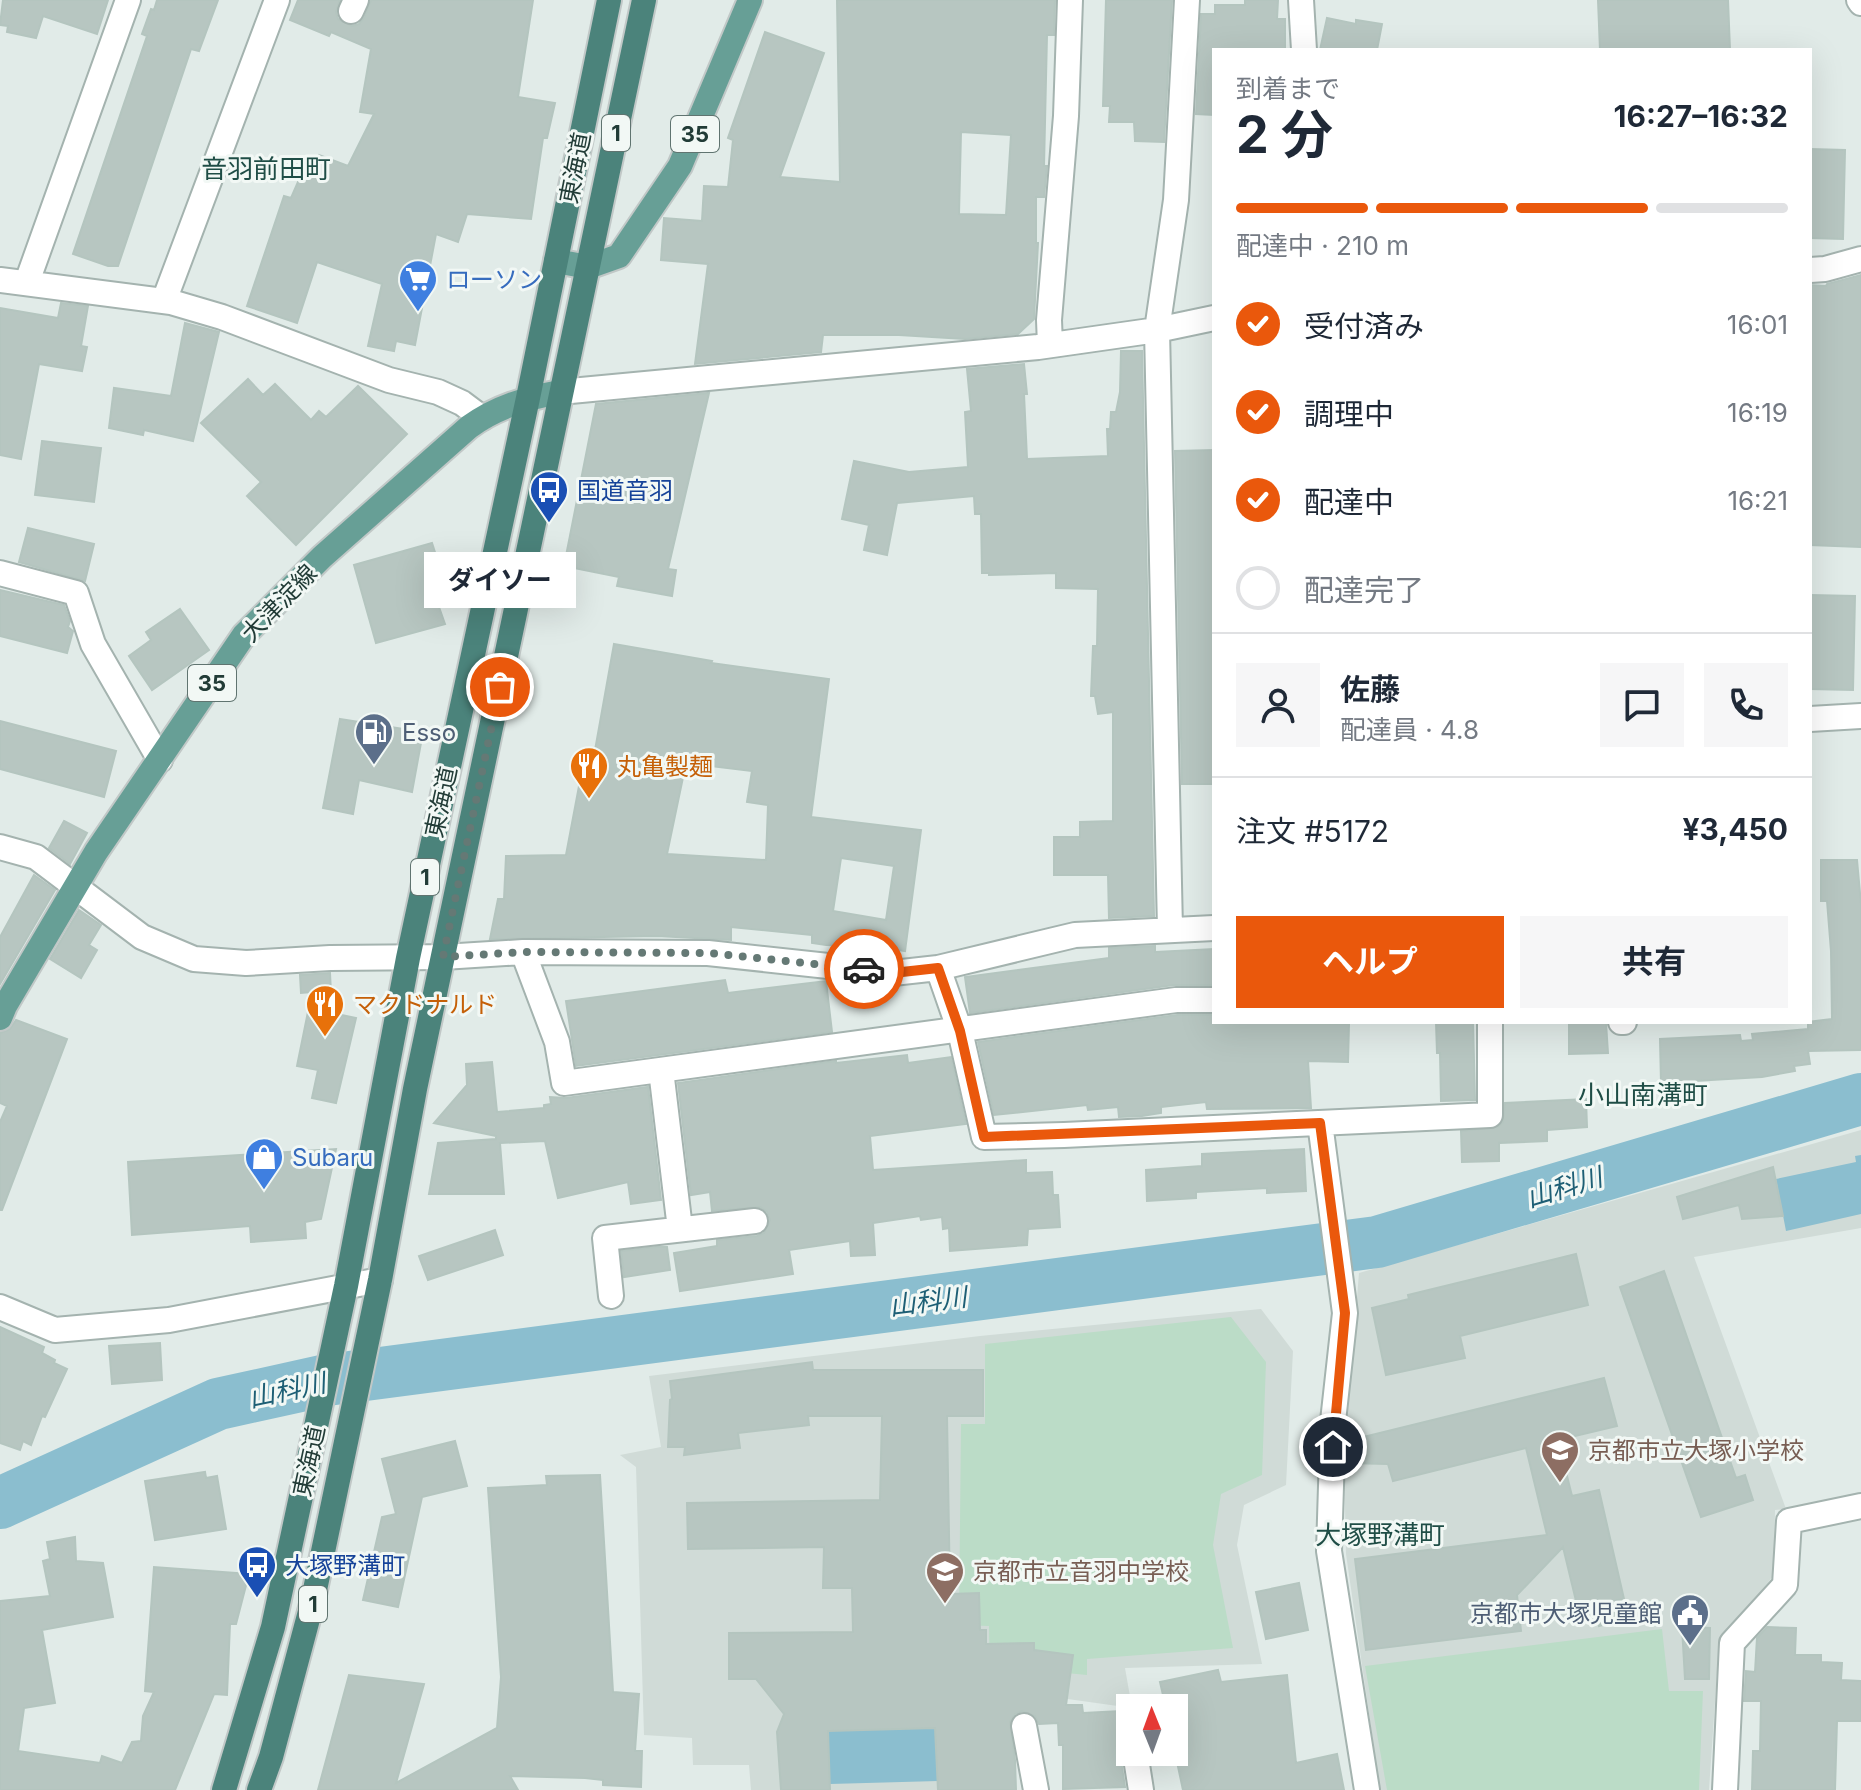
<!DOCTYPE html>
<html lang="ja">
<head>
<meta charset="utf-8">
<style>
  body { margin:0; font-family:Inter,"Noto Sans JP",sans-serif; background:#f6f6f7; color:#1f2937; height:100vh; display:flex; flex-direction:column; font-size:30px; white-space:nowrap }
  * { box-sizing:border-box; margin:0 }
  p { font-size:26px; color:#747a83 }
  .icon { flex:none; width:44px; height:44px; fill:none; stroke:currentColor; stroke-width:2; stroke-linecap:round; stroke-linejoin:round }
  .map { position:relative; flex:1; overflow:hidden }
  .panel { position:absolute; left:1212px; top:48px; width:600px; height:976px; display:flex; flex-direction:column; background:#fff; border-radius:0px; box-shadow:0 8px 32px #0002 }
  .panel>* { flex:none }
  .needle { width:52px; rotate:359deg }
  .tools { position:absolute; left:1116px; top:1694px; display:grid; gap:16px }
  .tools a { display:grid; place-items:center; width:72px; height:72px; border-radius:0px; background:#fff; box-shadow:0 8px 32px #0002; font-size:40px }
  .pin { position:absolute; display:grid; place-items:center; width:68px; height:68px; color:#fff; margin:-34px; border:4px solid #fff; border-radius:50%; box-shadow:0 2px 8px #0007 }
  .courier { position:absolute; display:grid; place-items:center; width:80px; height:80px; margin:-40px; border:6px solid #ea580c; border-radius:50%; background:#fff; color:#222; box-shadow:0 2px 10px #0007 }
  .bubble { position:absolute; height:56px; border-radius:0px; background:#fff; box-shadow:0 8px 32px #0002; font-size:26px; font-weight:700; line-height:56px; text-align:center }
  .summary em { font-style:normal; font-weight:700 }
  .summary div { display:flex; flex-direction:column-reverse }
  .summary { display:flex; align-items:center; justify-content:space-between; height:136px; padding:0 24px }
  h1 { font-size:52px; font-weight:700; line-height:60px }
  .bar { display:grid; grid-template-columns:repeat(4,1fr); gap:12px 8px; align-content:center; height:96px; padding:0 24px }
  .bar i { height:10px; border-radius:6px; background:#e0e1e3 }
  .bar .current { background:#ea580c }
  .bar p { grid-column:span 4 }
  .line { display:flex; align-items:center; gap:20px; padding:0 24px; border-top:2px solid #e0e1e3 }
  .line div { flex:1 }
  .round { display:grid; place-items:center; flex:none; width:84px; height:84px; border-radius:0px; background:#f6f6f7 }
  ol { padding:0 24px; list-style:none }
  li { display:flex; align-items:center; gap:24px; height:88px }
  li p { margin-inline-start:auto }
  li .icon { padding:8px; border-radius:50%; background:#ea580c; color:#fff; stroke-width:4 }
  li:last-child { color:#747a83 }
  li i { width:44px; height:44px; border:4px solid #e0e1e3; border-radius:50% }
  .action { display:flex; gap:16px; margin-top:auto; padding:16px 24px }
  .action a { flex:1; height:92px; border-radius:0px; background:#ea580c; color:#fff; font-size:32px; font-weight:700; line-height:92px; text-align:center }
  .action a+a { background:#f6f6f7; color:#1f2937 }
  .map>svg:first-child { display:block }
</style>
</head>
<body>
<div class="map">
<svg width="1861" height="1790" viewBox="0 0 1861 1790">
  <rect width="100%" height="100%" fill="#e1ebe8"/>
  <path fill="#d0dbd7" d="M1861,1130V1228L1694,1257L1786,1509L1775,1510L1774,1575L1719,1643L1709,1790H1380L1346,1554L1344,1458L1359,1273Z
    M1261,1309L1293,1351L1286,1485L1244,1505L1237,1545L1262,1664L1125,1668L1132,1708L1032,1694L948,1710L972,1790H751L749,1765H693L692,1738L644,1735L636,1467L620,1455L661,1447L649,1376L980,1336Z"/>
  <path fill="#bbdcc7" d="M1231,1317L1266,1362L1262,1475L1221,1494L1213,1545L1233,1648L1087,1659V1675L1035,1670L990,1681L989,1626L959,1625L961,1424H985V1344Z
    M1662,1629L1669,1691H1703L1699,1790H1387L1365,1666Z"/>
  <path fill="#8bbecf" d="M1861,1155V1214L1786,1231L1776,1179L1856,1162L1855,1156Z
    M935,1728L938,1781L830,1784L828,1731Z"/>
  <g fill="none" stroke-linecap="round" stroke-linejoin="round">
    <path stroke="#8bbecf" stroke-width="52" d="M0,1503L218,1404L327,1380L1377,1242L1861,1099"/>
  </g>
  <path fill="#b7c6c1" stroke="#b4c5bf" stroke-width="2" fill-rule="evenodd" d="M3,0H108L97,34L43,16L36,38L7,32L8,26L0,25Z
    M157,0H218L199,51L191,49L118,266H108L73,254L147,36L142,34L151,9L154,10Z
    M298,0H340L336,12L338,19L352,26L359,24L364,18L371,0H533L518,97L555,103L547,138H543L531,219L467,214L458,242L436,234L415,345L396,341L394,351L368,346L382,284L317,262L297,323L247,306L284,196L291,198L308,159L315,162L319,155L348,166L374,114L360,112L371,49L331,32L329,36L290,20Z
    M837,0H1055L1054,35H1047L1044,166H1047L1044,197H1036V243H1038L1034,319L1018,334L965,339L899,335H823L821,352L695,364L708,264L661,260L664,218L702,221L704,186L728,187L733,140L728,138L765,32L824,53L780,177L840,182ZM961,132L1011,135L1006,215L959,214Z
    M1106,0H1172L1164,142L1135,141L1134,122H1109L1110,106H1103Z
    M1245,0H1278L1277,19H1285V49L1214,50V115L1196,114L1201,14H1215V5H1245Z
    M1598,0H1728L1730,50H1600Z
    M1327,18L1356,24V20L1382,24L1377,50H1320Z
    M1810,149L1845,150L1843,239L1810,238Z
    M1861,275V547L1810,545V285L1826,286L1827,284Z
    M61,303L88,306L81,346L87,347L82,371L39,364L21,459L0,455V308L58,318Z
    M185,323L219,332L193,441L144,430L143,435L109,428L114,388L171,396Z
    M1121,351H1142L1154,916L1109,918L1108,875H1054V837H1080V822L1113,821V712L1098,714L1095,696H1091L1093,646H1097L1098,589L1056,588V573L989,575V573H982L981,514H975L974,496L897,503L887,555L864,550L869,525L842,519L854,461L909,472L968,467L965,412L971,411L967,369L1024,364L1027,394H1024L1027,459L1108,456L1107,429H1110L1111,412H1116L1120,392Z
    M248,379L263,395L275,384L311,420L319,411L326,417L358,386L407,434L296,545L247,496L261,482L201,423Z
    M709,393L668,569L676,570L672,596L617,586L619,577L564,566L596,404Z
    M42,441L101,448L94,502L35,495Z
    M1214,450V784H1182L1175,451Z
    M28,528L94,544L85,581L19,562Z
    M432,543L446,586L433,590L445,624L376,643L354,565Z
    M0,590L64,605L70,621L68,627L73,631L67,653L0,636Z
    M1810,595L1855,596L1853,690L1810,689Z
    M180,609L209,650L152,690L129,656L151,640L146,632Z
    M614,644L712,661L711,663L829,679L811,817L921,830L905,951L848,942V946L826,945L812,943V935L731,927V940L657,936L490,939L498,899H504L506,856L566,855L583,765L592,767ZM686,763L752,771L747,802L768,805L766,860L667,854ZM841,858L894,866L886,920L833,911Z
    M340,719L423,732L412,792L359,780L353,814L323,808Z
    M0,721L116,751L104,797L0,769Z
    M64,821L87,833L70,864L49,848Z
    M1821,860H1857L1861,904V1050L1808,1051L1810,1064L1794,1066L1795,1071L1762,1077L1661,1083L1660,1039L1740,1035L1741,1041L1753,1040L1752,1034L1808,1029V1022L1832,1019L1831,951L1827,901H1821Z
    M34,875L55,890L0,984V937Z
    M79,910L101,925L89,945L97,950L81,978L50,959Z
    M1155,946V952L1214,949V985H1174L970,1013L965,977L1109,958V948Z
    M330,973L332,1013L356,1018L336,1103L312,1098L318,1070L297,1066L312,992L301,993L300,975Z
    M725,980L728,993L826,981L832,1032L576,1066L566,1001Z
    M1177,1015H1214V1022L1349,1024L1348,1062L1308,1061L1311,1108L1207,1109L1206,1102L1161,1107V1113L1142,1116L1119,1117L1118,1107L1088,1110L1087,1105L994,1115L978,1042Z
    M16,1020L67,1039L2,1210H0V1122L7,1106L0,1103V1033L10,1029Z
    M1436,1022H1473L1475,1100L1441,1101L1440,1053H1437Z
    M1569,1023H1606L1608,1053L1569,1054Z
    M907,1055L908,1063L951,1057L966,1124L870,1136L873,1170L1026,1160V1173L1052,1172L1053,1195H1058L1060,1227L1028,1229L1027,1245L950,1251L949,1228L943,1229L942,1217L921,1220L920,1216L873,1223L875,1255L851,1256L850,1241L789,1250L793,1274L680,1291L674,1253L717,1246V1240L757,1236L764,1233L770,1220L767,1212L760,1207L712,1211L710,1192L691,1195L678,1083L836,1061V1063Z
    M492,1062L497,1112L544,1108V1105L551,1104L550,1097L566,1098L648,1087L661,1200L631,1204L628,1182L558,1198L545,1141L500,1143L504,1194H429L438,1143L496,1139V1136L434,1123L467,1085L466,1064Z
    M1586,1099L1587,1127L1547,1130V1141L1499,1143V1161L1462,1162L1461,1131L1498,1127L1503,1122L1505,1103Z
    M336,1149L321,1219L305,1222L306,1238L251,1242L250,1226L132,1235L128,1162Z
    M1304,1149L1306,1191L1267,1193V1188L1196,1192V1198L1147,1201L1146,1170L1202,1166V1154Z
    M1773,1167L1783,1216L1742,1219L1739,1205L1683,1219L1677,1197Z
    M495,1230L503,1255L428,1280L419,1256Z
    M656,1247H667L670,1270L624,1277L621,1251Z
    M1576,1254L1588,1305L1460,1336L1465,1358L1386,1375L1372,1308L1409,1299L1408,1295Z
    M1664,1271L1736,1478L1745,1475L1753,1500L1701,1517L1620,1287Z
    M0,1327L44,1347L42,1353L55,1360L54,1363L67,1369L45,1417L42,1416L31,1445L23,1441L20,1450L0,1443Z
    M160,1343L162,1380L112,1384L109,1346Z
    M812,1362L813,1370H983V1416H947L950,1594L979,1593L980,1630H986V1644L1034,1643V1650L1073,1655L1066,1705H1082L1083,1713L1121,1711L1120,1754L1125,1787L1063,1789V1745H1059L1058,1723L1039,1724L1035,1716L1022,1711L1015,1714L1010,1722L1015,1760L1016,1790H938L935,1728L828,1731L830,1790H781L777,1732L784,1714L756,1679H729V1633L853,1632L852,1588H823L824,1547L688,1549L687,1503L880,1500L882,1416H808L809,1425L738,1433L740,1448L684,1455L685,1447H668L670,1400L672,1399L670,1381Z
    M1604,1378L1617,1426L1558,1440L1572,1496L1599,1490L1624,1599L1617,1600L1622,1620L1599,1626L1594,1606L1578,1609L1563,1547L1517,1595L1521,1631L1366,1650L1355,1559L1547,1535L1526,1448L1393,1481L1388,1464L1347,1463V1441Z
    M455,1441L467,1486L422,1497L398,1607L363,1600L382,1517L396,1514L382,1459Z
    M205,1472L206,1478L217,1476L226,1529L155,1540L145,1481Z
    M600,1475L613,1692L639,1694L635,1751H642L641,1787L603,1785V1780L585,1778L510,1776L518,1790H318L349,1675L424,1684L396,1783L497,1728L501,1677L488,1488L547,1485L546,1476Z
    M75,1537L76,1561L103,1563L113,1617L42,1630L55,1703L24,1708L18,1751L100,1763L102,1756L122,1763L132,1742L141,1741L143,1716L154,1692L145,1691L154,1567L249,1574L236,1624H230L227,1695L214,1694L175,1790H0V1601L50,1596L43,1561L50,1559L47,1542Z
    M1299,1583L1308,1630L1266,1639L1256,1592Z
    M1682,1627L1710,1628L1709,1679H1685Z
    M1767,1627L1796,1628L1795,1655H1821V1662L1842,1663L1841,1680L1861,1681V1721H1837L1835,1790H1752L1753,1751H1760L1761,1701H1744L1746,1671L1755,1672L1757,1638Z
    M1218,1670L1221,1682L1287,1675L1296,1763L1337,1754L1344,1790H1183L1174,1748V1708H1166L1160,1682Z"/>
  <g fill="none" stroke-linecap="round" stroke-linejoin="round">
    <defs>
      <path id="minor" d="M1301,0L1304,50
        M1859,0L1861,3
        M351,11L356,0
        M1810,270L1825,269L1861,259
        M0,280L171,302L222,317L389,380L438,392L462,403L482,418
        M27,282L128,0
        M164,301L277,0
        M1050,345L1049,320L1066,116L1070,0
        M560,392L1038,347L1157,330L1214,318
        M0,573L76,593L93,644L160,760
        M1810,719L1861,716
        M0,847L36,857L142,937L194,959L246,963L330,958L443,957L523,952L708,953L893,973L938,968L1075,935L1214,928
        M1170,929L1157,330L1176,200L1187,0
        M523,952L557,1042L564,1083L1176,1000H1214
        M938,968L960,1031L984,1137L1064,1135L1490,1115V1022
        M1621,1022H1624
        M661,1070L680,1229
        M1320,1123L1345,1313L1333,1421L1329,1551L1367,1790
        M611,1296L605,1238L755,1221
        M0,1307L55,1330L169,1320L380,1280
        M1024,1726L1036,1790
        M1135,1752L1141,1790
        M1725,1790L1732,1643L1785,1585L1789,1521L1861,1506"/>
      <path id="primary" d="M556,261L588,267L619,256L680,166L750,0
        M0,1018L5,1006L96,852L244,635L322,557L469,427C496,407 527,398 560,392"/>
      <path id="trunk" d="M224,1790L273,1627L318,1417L346,1286L408,958L528,398L609,0
        M259,1790L271,1757L312,1604L380,1280L415,1089L644,0"/>
    </defs>
    <use href="#minor" stroke="#a4b3af" stroke-width="28"/>
    <use href="#primary" stroke="#c1c8c7" stroke-width="28"/>
    <use href="#trunk" stroke="#c1c8c7" stroke-width="28"/>
    <use href="#minor" stroke="#fff" stroke-width="24"/>
    <use href="#primary" stroke="#679f96" stroke-width="24"/>
    <use href="#trunk" stroke="#4b837b" stroke-width="24"/>
  </g>
  <g fill="none" stroke-linecap="round" stroke-linejoin="round">
    <path stroke="#657975" stroke-width="8" stroke-dasharray="0 14.4" d="M500,687L443,957L523,952L708,953L864,969"/>
    <path stroke="#ea580c" stroke-width="10" d="M864,969L893,973L938,968L960,1031L984,1137L1320,1123L1345,1313L1333,1447"/>
  </g>
  <defs>
    <symbol id="supermarket-pin" viewBox="-11 -11 22 30"><path d="M0 17L-7.5 6A9.5 9.5 0 1 1 7.5 6Z" fill="#3f7fe0" stroke="#f2f8f5"/><path d="M-6-5.5h2.5l.6 2H6L4.5 2H-2.5L-4.4-4H-6ZM-1.5 3.2a1.3 1.3 0 1 0 .1 0ZM3 3.2a1.3 1.3 0 1 0 .1 0Z" fill="#fff"/></symbol>
    <symbol id="bus-pin" viewBox="-11 -11 22 30"><path d="M0 17L-7.5 6A9.5 9.5 0 1 1 7.5 6Z" fill="#1a4fb4" stroke="#f2f8f5"/><path d="M-5-6H5V4H4V6H2V4H-2V6H-4V4H-5ZM-3.5-4V0h7V-4ZM-3.5 1.2v1.5H-2V1.2ZM2 1.2v1.5H3.5V1.2Z" fill="#fff"/></symbol>
    <symbol id="fuel-pin" viewBox="-11 -11 22 30"><path d="M0 17L-7.5 6A9.5 9.5 0 1 1 7.5 6Z" fill="#5c6f8a" stroke="#f2f8f5"/><path d="M-5.5-6h7V0h2V4h1.3V-2.5L3-4.5l.8-.8L6-3V5H2.5V1h-1V6h-7ZM-4.2-4.7v3.2H.2V-4.7Z" fill="#fff"/></symbol>
    <symbol id="restaurant-pin" viewBox="-11 -11 22 30"><path d="M0 17L-7.5 6A9.5 9.5 0 1 1 7.5 6Z" fill="#e8710a" stroke="#f2f8f5"/><path d="M-5-6h1v4h1v-4h1v4h1v-4h1v5L-1.5 .5V6h-2V.5L-5-1ZM5-6V6H3V1.5H1.5Q1.5-4 5-6Z" fill="#fff"/></symbol>
    <symbol id="shop-pin" viewBox="-11 -11 22 30"><path d="M0 17L-7.5 6A9.5 9.5 0 1 1 7.5 6Z" fill="#3f7fe0" stroke="#f2f8f5"/><path d="M-5-2.5h2.3a2.7 3.5 0 0 1 5.4 0H5L5.5 6h-11ZM-1.5-2.5h3a1.5 2.3 0 0 0-3 0Z" fill="#fff"/></symbol>
    <symbol id="school-pin" viewBox="-11 -11 22 30"><path d="M0 17L-7.5 6A9.5 9.5 0 1 1 7.5 6Z" fill="#8d6e63" stroke="#f2f8f5"/><path d="M0-5L7-2L0 1L-7-2ZM-4 1L0 2.5L4 1V4Q0 6-4 4Z" fill="#fff"/></symbol>
    <symbol id="civic-pin" viewBox="-11 -11 22 30"><path d="M0 17L-7.5 6A9.5 9.5 0 1 1 7.5 6Z" fill="#5c6f8a" stroke="#f2f8f5"/><path d="M-.6-6.5H3V-4.5H.6V-3L4-1V1h2V6H-6V1h2V-1L-.6-3ZM-1.2 2.5V6h2.4V2.5Z" fill="#fff"/></symbol>
  </defs>
  <g fill-rule="evenodd">
    <use href="#supermarket-pin" x="396" y="257" width="44" height="60"/>
    <use href="#bus-pin" x="527" y="468" width="44" height="60"/>
    <use href="#fuel-pin" x="352" y="710" width="44" height="60"/>
    <use href="#restaurant-pin" x="567" y="744" width="44" height="60"/>
    <use href="#restaurant-pin" x="303" y="982" width="44" height="60"/>
    <use href="#shop-pin" x="242" y="1135" width="44" height="60"/>
    <use href="#school-pin" x="1538" y="1428" width="44" height="60"/>
    <use href="#bus-pin" x="235" y="1543" width="44" height="60"/>
    <use href="#school-pin" x="923" y="1549" width="44" height="60"/>
    <use href="#civic-pin" x="1668" y="1591" width="44" height="60"/>
  </g>
  <g text-anchor="middle" dominant-baseline="central" stroke-width="6" stroke-linejoin="round" paint-order="stroke">
    <g fill="#f2f8f5" stroke="#607470" stroke-width="2">
      <rect x="602" y="115" width="28" height="36" rx="6"/>
      <rect x="671" y="116" width="48" height="36" rx="6"/>
      <rect x="188" y="665" width="48" height="36" rx="6"/>
      <rect x="411" y="859" width="28" height="36" rx="6"/>
      <rect x="299" y="1586" width="28" height="36" rx="6"/>
    </g>
    <g font-size="22" font-weight="bold" fill="#223c37">
      <text x="616" y="133">1</text>
      <text x="695" y="134">35</text>
      <text x="212" y="683">35</text>
      <text x="425" y="877">1</text>
      <text x="313" y="1604">1</text>
    </g>
    <g font-size="24" fill="#223c37" stroke="#f2f8f5">
      <text transform="translate(575 168) rotate(-79)">東海道</text>
      <text transform="translate(279 603) rotate(-46)">大津淀線</text>
      <text transform="translate(441 802) rotate(-78)">東海道</text>
      <text transform="translate(309 1461) rotate(-78)">東海道</text>
    </g>
    <g font-size="24" fill="#366cbe" stroke="#f2f8f5" text-anchor="start">
      <text x="446" y="279">ローソン</text>
      <text x="292" y="1157">Subaru</text>
    </g>
    <g font-size="24" fill="#164399" stroke="#f2f8f5" text-anchor="start">
      <text x="577" y="490">国道音羽</text>
      <text x="285" y="1565">大塚野溝町</text>
    </g>
    <g font-size="24" fill="#4e5e75" stroke="#f2f8f5" text-anchor="start">
      <text x="402" y="732">Esso</text>
      <text x="1662" y="1613" text-anchor="end">京都市大塚児童館</text>
    </g>
    <g font-size="24" fill="#c56008" stroke="#f2f8f5" text-anchor="start">
      <text x="617" y="766">丸亀製麺</text>
      <text x="353" y="1004">マクドナルド</text>
    </g>
    <g font-size="24" fill="#785e54" stroke="#f2f8f5" text-anchor="start">
      <text x="1588" y="1450">京都市立大塚小学校</text>
      <text x="973" y="1571">京都市立音羽中学校</text>
    </g>
    <g font-size="26" fill="#1f4d46" stroke="#f2f8f5">
      <text x="266" y="168">音羽前田町</text>
      <text x="1643" y="1094">小山南溝町</text>
      <text x="1380" y="1534">大塚野溝町</text>
    </g>
    <g font-size="26" font-style="italic" fill="#1e5f75" stroke="#f2f8f5">
      <text transform="translate(1564 1187) rotate(-17)">山科川</text>
      <text transform="translate(928 1301) rotate(-7)">山科川</text>
      <text transform="translate(287 1390) rotate(-12)">山科川</text>
    </g>
  </g>
</svg>
<div class="tools">
<a><svg class="needle" viewBox="-14 -14 28 28"><path d="M0-13l5 13h-10z" fill="#e53935"/><path d="M0 13l5-13h-10z" fill="#747a83"/></svg></a>
</div>
<div class="pin" style="left:500px;top:687px;background:#ea580c"><svg class="icon" aria-label="bag" viewBox="0 0 24 24"><path d="M5 8h14l-1 12H6zM9 8a3 3 0 0 1 6 0"/></svg></div>
<div class="pin" style="left:1333px;top:1447px;background:#1f2937"><svg class="icon" aria-label="home" viewBox="0 0 24 24"><path d="M3 11l9-7 9 7M6 9v11h12V9"/></svg></div>
<div class="courier" style="left:864px;top:969px"><svg class="icon" aria-label="car" viewBox="0 0 24 24"><path d="M5 17H2v-5l4-1 3-4h7l3 4 3 1v5h-3M9 17h6M6 11h13"/><circle cx="7" cy="17" r="2"/><circle cx="17" cy="17" r="2"/></svg></div>
<div class="bubble" style="left:424px;top:552px;width:152px">ダイソー</div>
<section class="panel">
<div class="summary"><div><h1>2 分</h1><p>到着まで</p></div><em>16:27–16:32</em></div>
<div class="bar"><i class="current"></i><i class="current"></i><i class="current"></i><i></i><p>配達中 · 210 m</p></div>
<ol>
<li><svg class="icon" aria-label="check" viewBox="0 0 24 24"><path d="M5 12l5 5 9-10"/></svg>受付済み<p>16:01</p></li>
<li><svg class="icon" aria-label="check" viewBox="0 0 24 24"><path d="M5 12l5 5 9-10"/></svg>調理中<p>16:19</p></li>
<li><svg class="icon" aria-label="check" viewBox="0 0 24 24"><path d="M5 12l5 5 9-10"/></svg>配達中<p>16:21</p></li>
<li><i></i>配達完了</li>
</ol>
<div class="line" style="height:144px"><a class="round"><svg class="icon" aria-label="person" viewBox="0 0 24 24"><circle cx="12" cy="8" r="4"/><path d="M4 21q1-7 8-7t8 7"/></svg></a><div><b>佐藤</b><p>配達員 · 4.8</p></div><a class="round"><svg class="icon" aria-label="chat" viewBox="0 0 24 24"><path d="M4 5h16v11H9l-5 4z"/></svg></a><a class="round"><svg class="icon" aria-label="phone" viewBox="0 0 24 24"><path d="M5 4h4l2 5-3 2q2 4 5 5l2-3 5 2v4C11 20 4 13 5 4z"/></svg></a></div>
<div class="line" style="height:104px"><div>注文 #5172</div><b>¥3,450</b></div>
<div class="action"><a>ヘルプ</a><a>共有</a></div>
</section>
</div>
</body>
</html>
